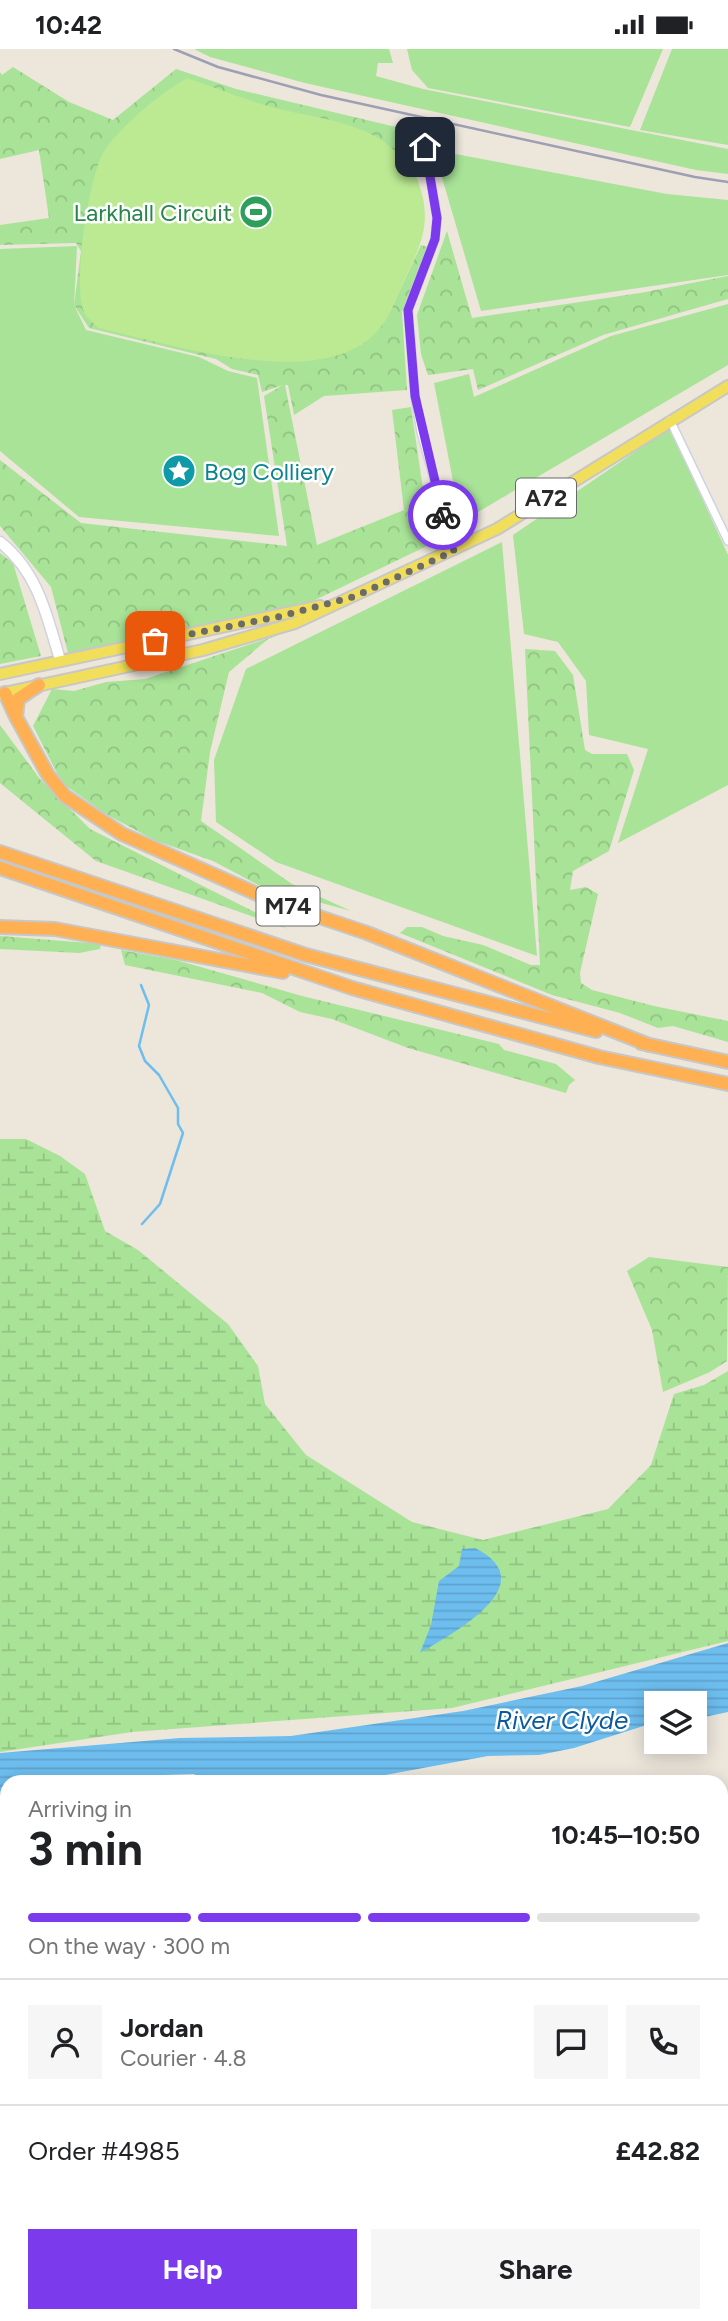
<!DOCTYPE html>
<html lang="en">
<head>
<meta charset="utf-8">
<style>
  body { margin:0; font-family:Figtree,sans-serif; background:#f6f6f6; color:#202124; height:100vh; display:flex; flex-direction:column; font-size:26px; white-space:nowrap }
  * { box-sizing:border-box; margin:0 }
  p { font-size:23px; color:#757577 }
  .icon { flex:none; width:38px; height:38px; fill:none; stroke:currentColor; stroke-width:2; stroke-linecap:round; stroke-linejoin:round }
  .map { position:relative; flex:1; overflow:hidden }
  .drawer { position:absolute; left:0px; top:1726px; width:728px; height:548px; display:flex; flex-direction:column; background:#fff; border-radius:21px 21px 0 0; box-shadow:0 4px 18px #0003 }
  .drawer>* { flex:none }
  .controls { position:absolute; left:644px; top:1642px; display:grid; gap:14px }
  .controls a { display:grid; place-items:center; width:63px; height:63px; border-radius:0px; background:#fff; box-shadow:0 4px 18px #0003; font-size:35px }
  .pin { position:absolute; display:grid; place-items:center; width:60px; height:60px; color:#fff; margin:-30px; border-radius:14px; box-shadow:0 4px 10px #0006 }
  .courier { position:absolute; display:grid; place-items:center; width:70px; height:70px; margin:-35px; border:5px solid #7c3aed; border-radius:50%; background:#fff; color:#222; box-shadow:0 2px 9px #0007 }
  .headline em { font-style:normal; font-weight:700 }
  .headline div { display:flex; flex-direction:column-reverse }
  .headline { display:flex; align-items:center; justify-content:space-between; height:119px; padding:0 28px }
  h1 { font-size:46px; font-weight:700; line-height:52px }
  .bar { display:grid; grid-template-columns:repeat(4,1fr); gap:10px 7px; align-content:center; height:84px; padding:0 28px }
  .bar i { height:9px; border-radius:5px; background:#e0e0e0 }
  .bar .current { background:#7c3aed }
  .bar p { grid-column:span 4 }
  .line { display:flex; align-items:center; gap:18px; padding:0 28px; border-top:2px solid #e0e0e0 }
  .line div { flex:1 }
  .round { display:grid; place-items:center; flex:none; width:74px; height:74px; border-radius:0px; background:#f6f6f6 }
  .primary-button { display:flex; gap:14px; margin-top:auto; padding:14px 28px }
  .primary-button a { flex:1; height:80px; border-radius:0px; background:#7c3aed; color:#fff; font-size:28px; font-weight:700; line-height:80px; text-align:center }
  .primary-button a+a { background:#f6f6f6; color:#202124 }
  .status { display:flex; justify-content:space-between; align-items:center; height:49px; padding:0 35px; background:#fff; direction:ltr }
  .status svg { height:19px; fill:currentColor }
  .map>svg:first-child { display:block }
</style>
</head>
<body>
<div class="status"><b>10:42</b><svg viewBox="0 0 49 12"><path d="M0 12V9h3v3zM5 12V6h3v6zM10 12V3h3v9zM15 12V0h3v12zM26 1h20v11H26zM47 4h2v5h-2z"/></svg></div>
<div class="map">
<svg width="728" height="2272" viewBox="0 0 728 2272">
  <defs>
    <pattern id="forest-crowns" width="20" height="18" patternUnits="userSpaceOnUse" patternTransform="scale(1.75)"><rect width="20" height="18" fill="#a9e397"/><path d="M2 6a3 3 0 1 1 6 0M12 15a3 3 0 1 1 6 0" fill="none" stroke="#91c382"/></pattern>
    <pattern id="wetland-marsh" width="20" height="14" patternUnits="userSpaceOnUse" patternTransform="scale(1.75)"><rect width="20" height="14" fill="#a9e397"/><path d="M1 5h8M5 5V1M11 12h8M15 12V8" fill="none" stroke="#91c382"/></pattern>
    <pattern id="water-rules" width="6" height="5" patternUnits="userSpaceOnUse" patternTransform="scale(1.75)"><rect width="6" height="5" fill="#6dbeef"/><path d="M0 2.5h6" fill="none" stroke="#5ea3cd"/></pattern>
  </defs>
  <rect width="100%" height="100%" fill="#ece6db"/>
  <path fill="#a9e397" d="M194,0H389L393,14H378L376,27L423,40L728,100V125L696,121L305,34L210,8Z
    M407,0H663L630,78L428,39L412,21Z
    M672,0H728V96L640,81Z
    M434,101L667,145L728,151V226L481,262Z
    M77,197L74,256L86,281L199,308L228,322L257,329L279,487L79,468L0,402V200Z
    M728,255V316L461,473L434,334L469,325L474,348L611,287Z
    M670,379L728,506V736L618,794L648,700L589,686L586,632L558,593L524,585L513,486Z
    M502,493L537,907L276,813L216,773L214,711L246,620Z"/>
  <path fill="url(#forest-crowns)" d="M13,18L69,53L113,71L176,20L236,40L417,83L419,100L411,108L402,110L394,254L421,196L428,198L402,263L407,341L324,347L294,366L288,336H285L317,496L404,461L392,361L411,358L431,495L282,567L68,604L51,538L0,477V411L81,474L287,497L264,347L283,336L262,343L258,326L232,320L216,310L89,279L74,256L81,202L76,194L0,196V176L49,169L39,101L0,110V23L2,26Z
    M447,182L472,269L640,244L728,227V250L603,286L478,341L473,320L428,326L421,305L417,266Z
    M0,504L13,514L41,607L0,615Z
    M284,584L268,590L229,623L210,703L201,772L292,835L351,862L260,837L213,812L154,791L106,765L62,734L33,677L52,640L74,642L106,633L145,630Z
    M525,600L555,602L573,626L585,701L592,705H627L634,721L609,802L573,822L570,841L586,838L598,845L580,924L581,934L592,941L654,957L728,972V993L673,977L658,979L620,964L552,946L400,884L407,878H422L443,887L483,896L531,916H540Z
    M0,676L40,730L90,780L288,880L96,812L0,734Z
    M0,887L101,895L100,900L79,904L0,900Z
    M121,901L176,911L302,947L499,995L504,1001L556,1015L575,1031L569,1036L566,1044L408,999L332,970L300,963L262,944L125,916Z
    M649,1208L728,1218L727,1312L710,1323L663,1343L652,1281L627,1222Z"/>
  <path fill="url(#wetland-marsh)" d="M0,1090H26L60,1107L85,1125L105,1182L138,1201L228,1275L258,1317L265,1355L306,1406L412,1473L483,1491L608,1460L651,1416L674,1345L704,1336L728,1322V1592L452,1659L132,1683L0,1703Z
    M721,1929L728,1937V2193L721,2194Z"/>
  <path fill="#bcea92" d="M187,29C216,39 245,51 275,59C322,71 390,74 410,126L415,125C434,170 423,191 404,232C397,247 391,266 380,279C326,347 169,294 98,279C94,274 86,268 84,263C72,236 89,129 103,104C117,80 162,43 187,29Z"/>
  <path fill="url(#water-rules)" d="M475,1499C546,1535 453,1584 420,1604L431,1576L439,1532L459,1517L462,1500Z
    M728,1594V1663L695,1670V1654H656V1673L574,1699L539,1706L488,1707L353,1732H179L196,1725L130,1727L114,1732H7V1759L0,1760V1704L180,1689L291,1687L463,1662L582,1637Z"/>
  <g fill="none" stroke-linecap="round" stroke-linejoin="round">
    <path stroke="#6dbeef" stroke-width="2.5" d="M141,936L149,956L139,997L145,1012L159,1026L178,1059V1075L183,1084L160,1155L142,1175
      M602,2272V2266"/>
    <defs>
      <path id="street" d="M425,98L437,169L435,190L408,261L415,347L421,383L454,502
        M670,371L728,492"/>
      <path id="secondary" d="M0,493C38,523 47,567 60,611"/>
      <path id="primary" d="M0,625L320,557
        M0,645L203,601L295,574L497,480L728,337"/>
      <path id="highway" d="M39,636L18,650L16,668L48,726L65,747L122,785L275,853L367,884L649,996
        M5,644L15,666
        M0,803L306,906L596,982
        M0,819L352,939L599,1008L728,1035
        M0,878L55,880L283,923
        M641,994L728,1013"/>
    </defs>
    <use href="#street" stroke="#d0d2e2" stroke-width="10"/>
    <use href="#secondary" stroke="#d0d2e2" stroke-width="13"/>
    <use href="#primary" stroke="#c7c7c7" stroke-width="14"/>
    <use href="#highway" stroke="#c7c7c7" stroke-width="16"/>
    <use href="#street" stroke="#fff" stroke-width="7"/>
    <use href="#secondary" stroke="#fff" stroke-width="10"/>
    <use href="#primary" stroke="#f1de5b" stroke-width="10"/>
    <use href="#highway" stroke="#ffb053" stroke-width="12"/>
    <path stroke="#9e9fb4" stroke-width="2.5" d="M174,0L218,18L321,46L695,128L728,133"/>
  </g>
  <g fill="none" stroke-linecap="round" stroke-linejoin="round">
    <path stroke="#6d6b67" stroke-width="7" stroke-dasharray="0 12.6" d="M155,592L282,567L356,547L454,502L443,466"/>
    <path stroke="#7c3aed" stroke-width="9" d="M425,98L437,169L435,190L408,261L415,347L443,466"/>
  </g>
  <defs>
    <symbol id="stadium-disc" viewBox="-11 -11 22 22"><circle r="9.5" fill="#2e9e5b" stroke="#fff"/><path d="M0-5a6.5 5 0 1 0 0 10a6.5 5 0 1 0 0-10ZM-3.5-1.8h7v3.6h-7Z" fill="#fff"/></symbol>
    <symbol id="sight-disc" viewBox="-11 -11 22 22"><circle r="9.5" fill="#0f9aa8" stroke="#fff"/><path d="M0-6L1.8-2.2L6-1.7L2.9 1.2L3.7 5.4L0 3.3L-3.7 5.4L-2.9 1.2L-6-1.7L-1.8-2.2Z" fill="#fff"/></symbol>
  </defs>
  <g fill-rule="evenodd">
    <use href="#stadium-disc" x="237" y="144" width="38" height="38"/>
    <use href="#sight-disc" x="160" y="403" width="38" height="38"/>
  </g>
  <g text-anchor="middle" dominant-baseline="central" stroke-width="5" stroke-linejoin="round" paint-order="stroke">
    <g fill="#fff" stroke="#696969" stroke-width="2">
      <rect x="516" y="429.5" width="60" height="39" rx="5"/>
      <rect x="256.5" y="837.5" width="63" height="39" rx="5"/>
    </g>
    <g font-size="23" font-weight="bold" fill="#292929">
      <text x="546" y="449">A72</text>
      <text x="288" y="857">M74</text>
    </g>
    <g font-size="24" fill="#27864d" stroke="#fff" text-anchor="end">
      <text x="232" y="163">Larkhall Circuit</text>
    </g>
    <g font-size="24" fill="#0d838f" stroke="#fff" text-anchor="start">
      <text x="204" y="422">Bog Colliery</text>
    </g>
    <g font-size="26" font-style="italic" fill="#0d5a9a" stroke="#fff">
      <text x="562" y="1671">River Clyde</text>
    </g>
  </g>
</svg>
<div class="controls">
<a><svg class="icon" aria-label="layers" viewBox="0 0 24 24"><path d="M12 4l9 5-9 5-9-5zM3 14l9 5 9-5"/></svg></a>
</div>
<div class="pin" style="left:155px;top:592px;background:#ea580c"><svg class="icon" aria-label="bag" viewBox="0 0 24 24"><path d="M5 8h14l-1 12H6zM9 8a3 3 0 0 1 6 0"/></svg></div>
<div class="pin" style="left:425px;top:98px;background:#1f2937"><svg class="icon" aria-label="home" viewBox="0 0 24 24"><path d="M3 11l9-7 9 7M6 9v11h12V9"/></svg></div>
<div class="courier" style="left:443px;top:466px"><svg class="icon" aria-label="bike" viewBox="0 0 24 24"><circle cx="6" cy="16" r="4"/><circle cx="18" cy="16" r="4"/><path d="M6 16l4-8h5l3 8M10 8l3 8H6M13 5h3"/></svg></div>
<section class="drawer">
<div class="headline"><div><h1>3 min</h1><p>Arriving in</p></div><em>10:45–10:50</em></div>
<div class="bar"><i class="current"></i><i class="current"></i><i class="current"></i><i></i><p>On the way · 300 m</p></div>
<div class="line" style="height:126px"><a class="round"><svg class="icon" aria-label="person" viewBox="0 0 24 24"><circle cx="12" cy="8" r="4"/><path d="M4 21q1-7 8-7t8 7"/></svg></a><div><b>Jordan</b><p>Courier · 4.8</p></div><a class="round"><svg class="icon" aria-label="chat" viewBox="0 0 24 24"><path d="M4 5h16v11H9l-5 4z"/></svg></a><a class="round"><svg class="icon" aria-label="phone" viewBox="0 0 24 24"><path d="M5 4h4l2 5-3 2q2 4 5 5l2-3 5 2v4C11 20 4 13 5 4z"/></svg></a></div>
<div class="line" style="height:91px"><div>Order #4985</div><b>£42.82</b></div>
<div class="primary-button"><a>Help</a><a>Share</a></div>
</section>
</div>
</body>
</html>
